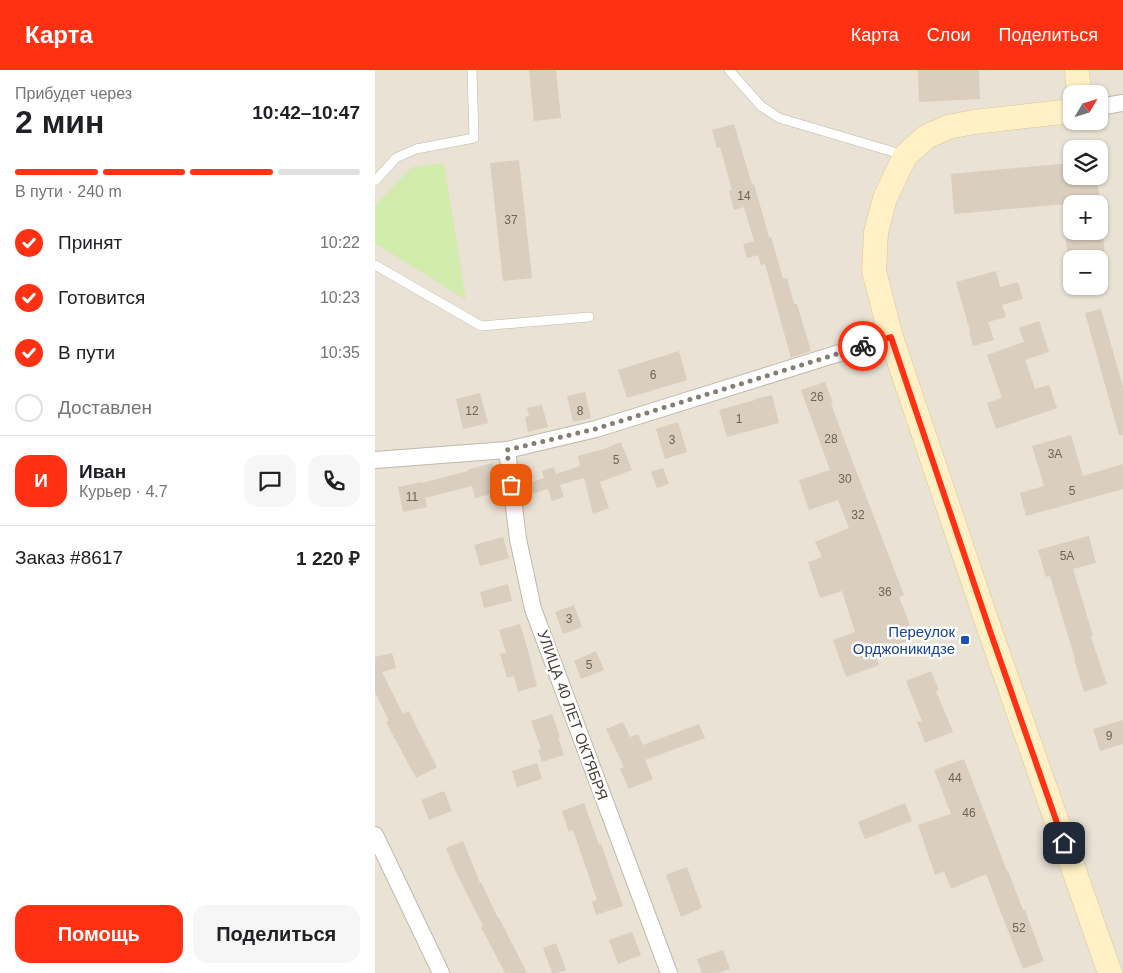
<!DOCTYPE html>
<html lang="ru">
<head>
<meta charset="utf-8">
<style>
  body { margin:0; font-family:Helvetica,sans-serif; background:#f6f6f6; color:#202124; height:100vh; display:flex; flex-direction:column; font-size:19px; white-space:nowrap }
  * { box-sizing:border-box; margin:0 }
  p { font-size:16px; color:#757577 }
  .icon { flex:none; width:28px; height:28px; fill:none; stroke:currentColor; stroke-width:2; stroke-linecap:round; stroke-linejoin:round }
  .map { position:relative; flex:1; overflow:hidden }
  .details { display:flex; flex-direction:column; background:#fff; width:375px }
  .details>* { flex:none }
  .needle { width:32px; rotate:52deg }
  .buttons { position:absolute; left:688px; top:15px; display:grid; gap:10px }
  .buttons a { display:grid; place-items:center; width:45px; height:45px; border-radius:10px; background:#fff; box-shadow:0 1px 4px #0004; font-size:25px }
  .pin { position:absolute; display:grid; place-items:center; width:42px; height:42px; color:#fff; margin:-21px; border-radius:10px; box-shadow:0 2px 8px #0006 }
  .courier { position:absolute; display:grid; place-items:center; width:50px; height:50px; margin:-25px; border:4px solid #ff3113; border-radius:50%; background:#fff; color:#222; box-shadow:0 1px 6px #0007 }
  .summary em { font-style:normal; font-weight:700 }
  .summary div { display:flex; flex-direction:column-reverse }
  .summary { display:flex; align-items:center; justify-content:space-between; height:85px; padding:0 15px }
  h1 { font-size:32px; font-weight:700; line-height:38px }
  .bar { display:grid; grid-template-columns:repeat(4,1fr); gap:8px 5px; align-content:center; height:60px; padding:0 15px }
  .bar i { height:6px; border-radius:4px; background:#e0e0e0 }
  .bar .current { background:#ff3113 }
  .bar p { grid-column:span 4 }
  .line { display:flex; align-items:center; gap:12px; padding:0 15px; border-top:1px solid #e0e0e0 }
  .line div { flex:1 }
  .round { display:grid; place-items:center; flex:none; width:52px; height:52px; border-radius:15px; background:#f6f6f6 }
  ol { padding:0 15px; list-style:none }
  li { display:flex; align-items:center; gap:15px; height:55px }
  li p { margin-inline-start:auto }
  li .icon { padding:5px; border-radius:50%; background:#ff3113; color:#fff; stroke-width:4 }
  li:last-child { color:#757577 }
  li i { width:28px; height:28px; border:2px solid #e0e0e0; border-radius:50% }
  .cta { display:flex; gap:10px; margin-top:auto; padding:10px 15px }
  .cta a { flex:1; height:58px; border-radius:15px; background:#ff3113; color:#fff; font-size:20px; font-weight:700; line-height:58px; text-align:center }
  .cta a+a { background:#f6f6f6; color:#202124 }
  header { display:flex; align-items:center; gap:30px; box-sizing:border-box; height:70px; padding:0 25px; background:#ff3113; color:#fff }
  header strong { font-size:24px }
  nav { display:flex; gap:28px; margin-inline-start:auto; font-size:18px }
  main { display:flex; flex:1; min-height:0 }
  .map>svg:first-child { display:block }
</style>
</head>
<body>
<header>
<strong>Карта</strong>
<nav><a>Карта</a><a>Слои</a><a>Поделиться</a></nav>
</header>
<main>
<section class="details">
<div class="summary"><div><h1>2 мин</h1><p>Прибудет через</p></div><em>10:42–10:47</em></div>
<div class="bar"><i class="current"></i><i class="current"></i><i class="current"></i><i></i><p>В пути · 240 m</p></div>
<ol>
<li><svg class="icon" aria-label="check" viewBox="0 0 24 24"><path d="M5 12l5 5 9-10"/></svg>Принят<p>10:22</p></li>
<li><svg class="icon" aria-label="check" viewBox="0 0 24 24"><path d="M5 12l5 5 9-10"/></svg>Готовится<p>10:23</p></li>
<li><svg class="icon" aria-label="check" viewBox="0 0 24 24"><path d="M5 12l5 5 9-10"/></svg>В пути<p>10:35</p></li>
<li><i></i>Доставлен</li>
</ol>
<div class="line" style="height:90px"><b class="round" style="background:#ff3113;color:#fff">И</b><div><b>Иван</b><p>Курьер · 4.7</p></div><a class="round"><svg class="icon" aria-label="chat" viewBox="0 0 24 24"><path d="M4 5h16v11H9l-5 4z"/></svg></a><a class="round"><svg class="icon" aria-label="phone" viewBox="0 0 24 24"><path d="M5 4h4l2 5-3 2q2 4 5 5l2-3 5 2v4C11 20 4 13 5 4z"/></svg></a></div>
<div class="line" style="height:65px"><div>Заказ #8617</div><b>1 220 ₽</b></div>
<div class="cta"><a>Помощь</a><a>Поделиться</a></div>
</section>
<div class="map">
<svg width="748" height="903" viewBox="0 0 748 903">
  <rect width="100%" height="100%" fill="#f5f0e7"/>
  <path fill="#e9e2d5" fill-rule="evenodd" d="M0,0H748V903H0ZM696,24H724V51H696ZM696,79H724V106H696ZM696,134H724V161H696ZM696,189H724V216H696Z"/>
  <path fill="#d1ecad" d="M69,93L91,230L0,173V136L37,97Z"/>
  <path fill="#dacebe" d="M154,0H181L186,48L159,51Z
    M543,0H604L605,29L544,32Z
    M359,54L377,115L379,114L394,167H396L408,209L412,208L419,234H422L436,281L416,288L390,194L386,195L383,185L372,188L368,174L379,171L369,137L359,140L354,121L357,120L345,77L342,78L337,60Z
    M144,90L157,208L128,211L115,93Z
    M696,93V106H722L725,134H690L579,144L576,104Z
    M690,161H728L730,189H693Z
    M621,201L625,217L643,212L648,229L627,235L631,247L613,252L619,270L598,276L594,261H595L581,212Z
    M726,239L748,317V365H744L710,243Z
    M664,251L674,282L650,290L660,319L674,315L682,338L621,359L612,333L627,328L612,285L649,272L644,258Z
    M304,281L312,310L252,328L243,300Z
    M450,312L458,333L456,334L472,377L529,525L524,527L540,568L500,583L504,595L471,607L458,570L480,562L467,521L445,528L433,492L447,487L440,472L474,458L463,430L434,440L424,410L455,400L426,320Z
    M210,322L216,348L198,352L192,326Z
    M105,323L113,353L88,359L81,329Z
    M397,325L404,353L352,367L344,340L380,330V329Z
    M167,335L173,357L153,362L150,347L154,346L152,338Z
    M303,352L312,382L290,389L281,359Z
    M696,365L708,406L748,394V419L651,446L645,423L669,416L657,376Z
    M246,372L257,400L225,412L234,438L218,444L209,408L185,415L189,427L177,431L173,419L157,424L154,413L169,408L167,401L179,397L181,404L205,396L203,386L229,379Z
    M118,393L125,422L100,428L97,416L50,428L52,437L28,442L23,417L47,412V413L93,401L92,400Z
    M288,398L294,414L282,418L276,402Z
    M714,466L721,493L698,499L718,566L716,567L732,614L709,622L699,589H700L675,506L671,507L663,480Z
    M128,467L134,488L105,496L99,475Z
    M133,514L137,531L109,538L105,522Z
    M199,535L207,557L188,564L180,542Z
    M145,554L152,577L162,616L143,622L139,606L132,608L125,584L131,583L124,560Z
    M221,581L229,600L206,609L199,591Z
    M17,583L21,598L7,602L28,644L34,641L43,660L62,697L41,708L11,652L14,651L0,622V587Z
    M556,601L564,620L561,621L578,662L550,673L542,652L547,651L531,611Z
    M177,644L185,667H183L189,685L167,692L163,680L166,679L156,651Z
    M748,650V674L725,681L718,659Z
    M248,652L255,667L263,664L268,675L324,654L330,668L270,690L278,709L254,719L245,699L249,697L231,659Z
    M589,689L632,801H633L648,840H650L669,891L648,899L611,804L576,819L569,801L560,805L543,755L576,744L559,700Z
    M162,693L167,709L142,717L137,701Z
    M69,721L77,741L54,750L46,730Z
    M209,733L224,775L226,774L248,836L221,845L217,832L222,830L198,760L194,762L187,741Z
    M530,733L537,751L490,769L483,752Z
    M88,771L105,813L106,812L123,848H124L152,903H130L106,857L108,856L81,802L71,778Z
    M312,797L327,838L306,847L291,805Z
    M257,862L266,885L243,894L234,870Z
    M181,873L191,900L182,903H177L168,878Z
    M348,880L355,899L343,903H327L322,889Z"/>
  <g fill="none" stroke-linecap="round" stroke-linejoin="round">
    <defs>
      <path id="service" d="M354,0L386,36L404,48L529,85
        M0,111L21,88L41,79L99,68L97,0
        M0,195L106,256L214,247"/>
      <path id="minor" d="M724,37L748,33
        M132,380L143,469L158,539L294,903
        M0,390L132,380L221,359L516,267
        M0,765L66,903"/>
      <path id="secondary" d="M702,0L704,24
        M696,41L599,52L573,57L551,67L530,86L510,128L501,162L499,201L516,267L615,561L735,903"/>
    </defs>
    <use href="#service" stroke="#c1b8a9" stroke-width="10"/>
    <use href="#minor" stroke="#c1b8a9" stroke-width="18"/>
    <use href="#secondary" stroke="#dbc695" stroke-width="25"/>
    <use href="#service" stroke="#fff" stroke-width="9"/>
    <use href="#minor" stroke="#fff" stroke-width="16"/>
    <use href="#secondary" stroke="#fff0c6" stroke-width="24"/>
  </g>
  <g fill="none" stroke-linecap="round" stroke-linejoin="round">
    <path stroke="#857e73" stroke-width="5" stroke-dasharray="0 9" d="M136,415L132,380L220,359L488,276"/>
    <path stroke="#ff3113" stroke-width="6" d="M488,276L516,267L615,561L689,773"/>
  </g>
  <rect fill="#1a4fb4" stroke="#fff" stroke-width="2" x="585" y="565" width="10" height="10" rx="2.5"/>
  <g text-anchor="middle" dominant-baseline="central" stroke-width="5" stroke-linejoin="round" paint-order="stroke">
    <g font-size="12" fill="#6c6457">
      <text x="369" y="126">14</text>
      <text x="136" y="150">37</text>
      <text x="278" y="305">6</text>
      <text x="442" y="327">26</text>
      <text x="97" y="341">12</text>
      <text x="205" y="341">8</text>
      <text x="364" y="349">1</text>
      <text x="456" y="369">28</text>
      <text x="297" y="370">3</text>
      <text x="680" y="384">3А</text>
      <text x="241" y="390">5</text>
      <text x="470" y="409">30</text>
      <text x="697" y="421">5</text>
      <text x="37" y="427">11</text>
      <text x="483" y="445">32</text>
      <text x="692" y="486">5А</text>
      <text x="510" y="522">36</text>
      <text x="194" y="549">3</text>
      <text x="214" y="595">5</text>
      <text x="734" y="666">9</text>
      <text x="580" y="708">44</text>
      <text x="594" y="743">46</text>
      <text x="644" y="858">52</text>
    </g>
    <g font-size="15" fill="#164399" stroke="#fff" text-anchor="end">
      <text x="580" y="561">Переулок<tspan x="580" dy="17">Орджоникидзе</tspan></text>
    </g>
    <g font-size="15" fill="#484035" stroke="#fff">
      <text transform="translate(198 645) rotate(70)">УЛИЦА 40 ЛЕТ ОКТЯБРЯ</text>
    </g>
  </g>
</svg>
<div class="buttons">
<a><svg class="needle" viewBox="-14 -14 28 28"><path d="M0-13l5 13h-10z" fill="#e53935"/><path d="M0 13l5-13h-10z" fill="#757577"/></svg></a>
<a><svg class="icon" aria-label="layers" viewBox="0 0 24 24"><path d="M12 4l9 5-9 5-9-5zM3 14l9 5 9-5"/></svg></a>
<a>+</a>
<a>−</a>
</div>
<div class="pin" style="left:136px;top:415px;background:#ea580c"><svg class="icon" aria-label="bag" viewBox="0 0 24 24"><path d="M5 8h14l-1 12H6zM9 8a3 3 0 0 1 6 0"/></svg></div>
<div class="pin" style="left:689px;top:773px;background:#1f2937"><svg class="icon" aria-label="home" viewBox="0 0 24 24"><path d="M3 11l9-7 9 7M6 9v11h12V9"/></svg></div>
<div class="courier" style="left:488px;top:276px"><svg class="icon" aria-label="bike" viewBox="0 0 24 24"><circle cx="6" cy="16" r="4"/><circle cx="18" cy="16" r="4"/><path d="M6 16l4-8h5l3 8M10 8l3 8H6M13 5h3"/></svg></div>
</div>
</main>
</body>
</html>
